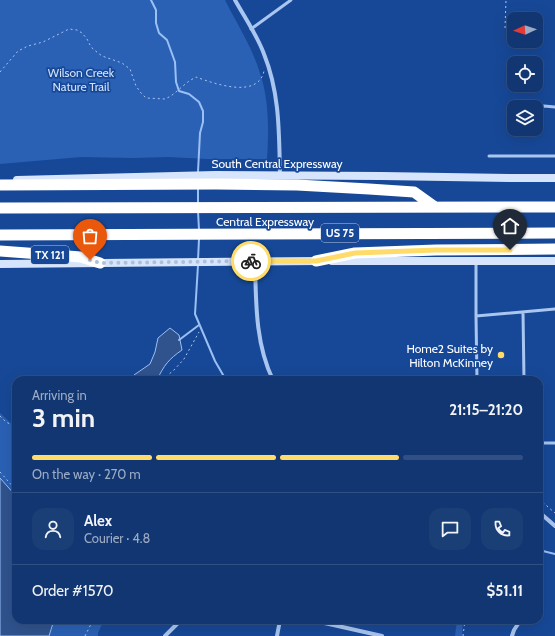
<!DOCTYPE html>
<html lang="en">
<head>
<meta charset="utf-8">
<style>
  body { margin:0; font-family:Cabin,sans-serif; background:#1a3e76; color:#f1f3f6; height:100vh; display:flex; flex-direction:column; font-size:15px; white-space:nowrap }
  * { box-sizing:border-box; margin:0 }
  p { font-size:13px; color:#9cabc3 }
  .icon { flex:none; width:22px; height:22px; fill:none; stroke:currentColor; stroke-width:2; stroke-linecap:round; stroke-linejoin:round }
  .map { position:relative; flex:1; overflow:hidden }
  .side { position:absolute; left:12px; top:376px; width:531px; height:248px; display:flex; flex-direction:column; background:#113671; border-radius:12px; box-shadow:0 4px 16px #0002,0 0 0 1px #305084 }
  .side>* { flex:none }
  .needle { width:26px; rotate:267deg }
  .fabs { position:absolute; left:507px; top:12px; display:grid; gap:8px }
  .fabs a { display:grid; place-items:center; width:36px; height:36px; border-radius:8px; background:#113671; box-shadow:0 4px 16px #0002,0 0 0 1px #305084; font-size:20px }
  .pin { position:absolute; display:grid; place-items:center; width:34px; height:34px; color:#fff; margin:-41px -17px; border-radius:50% 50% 50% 0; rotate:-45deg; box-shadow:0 0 4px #0007 }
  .pin .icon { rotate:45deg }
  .courier { position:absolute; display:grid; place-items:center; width:40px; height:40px; margin:-20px; border:3px solid #ffdc69; border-radius:50%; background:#fff; color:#222; box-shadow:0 1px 5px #0007 }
  .headline em { font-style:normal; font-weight:700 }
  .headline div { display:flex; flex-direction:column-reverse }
  .headline { display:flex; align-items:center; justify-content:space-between; height:68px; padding:0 20px }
  h1 { font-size:26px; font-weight:700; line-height:30px }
  .bar { display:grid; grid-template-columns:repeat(4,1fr); gap:6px 4px; align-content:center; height:48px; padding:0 20px }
  .bar i { height:5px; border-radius:3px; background:#305084 }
  .bar .on { background:#ffdc69 }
  .bar p { grid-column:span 4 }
  .line { display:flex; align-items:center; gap:10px; padding:0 20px; border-top:1px solid #305084 }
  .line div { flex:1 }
  .round { display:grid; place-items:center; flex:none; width:42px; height:42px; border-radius:12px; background:#1a3e76 }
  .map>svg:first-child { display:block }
</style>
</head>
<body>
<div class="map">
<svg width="555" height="636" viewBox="0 0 555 636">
  <rect width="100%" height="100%" fill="#174897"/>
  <path fill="#2a61b5" d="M0,0H225C237,24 252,47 260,73C269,100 269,130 267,159H208L168,157L133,158L81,157L0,164Z
    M0,413L16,428V620H104L98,633V636H0Z
    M457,620H463L462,636H455Z"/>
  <path fill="#30538e" stroke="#9bc0f4" d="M170,328L179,335L182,350C169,359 164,365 157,380H133L134,375L150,364L155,352L158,338Z
    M0,478L16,496V620H54L49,636H0Z"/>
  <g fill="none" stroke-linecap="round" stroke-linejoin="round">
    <path stroke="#9bc0f4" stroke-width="2" d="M151,0L156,10V23L159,33L167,40L175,62L176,82L179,91L189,94L199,102L203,111V122L200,133L198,172
      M198,189V204
      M198,211L199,230
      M198,260L199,239
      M198,265L195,314L215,361L226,380
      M179,340L199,325
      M539,550L555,554"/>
    <path stroke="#a9c6f1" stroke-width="1" stroke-dasharray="2 3" stroke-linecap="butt" d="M506,21L525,13
      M505,28L506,0
      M0,72L18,51L28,46L43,42L69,29L77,30L82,33L87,39L91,47L98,53L102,56L122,63L130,69L136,86L141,93L146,98L165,99L171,96L189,81L196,77C215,84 258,99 264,71
      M162,380L174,370L184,359L199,332
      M0,416L6,422L16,427
      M0,472L16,490
      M539,499L555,513
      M85,636L93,620
      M463,636L465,620"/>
    <path stroke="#a9c6f1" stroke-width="3" d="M251,29L291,0
      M536,107L544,106L555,107
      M513,124L514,123
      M489,156H555
      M476,262V316
      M523,312L524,380
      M477,380L476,316L555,309
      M539,443H555"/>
    <path stroke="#a9c6f1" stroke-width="4" d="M235,0C245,18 257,35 264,54C280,94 279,134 280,175
      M255,261C256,301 255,343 273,380
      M539,512L555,526
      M310,620L329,624L382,636
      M165,636L181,620
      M277,636L280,620
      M512,636L514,630L520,621"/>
    <path stroke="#d7e5fc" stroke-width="8" d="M17,180L215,175L381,176L515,178H555
      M332,261H555
      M0,264L320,261"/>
    <path stroke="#fff" stroke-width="11" d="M0,185L216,184L297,185L369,189L414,192L435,207
      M0,208L555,207
      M0,235L555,233
      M0,251L81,257L100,263
      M316,261L355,253L436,250L555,249"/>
  </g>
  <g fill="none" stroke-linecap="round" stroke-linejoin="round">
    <path stroke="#aebfdb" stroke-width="4" stroke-dasharray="0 7.2" d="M90,260L100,263L251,261"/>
    <path stroke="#ffdc69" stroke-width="5" d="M251,261H316L355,253L436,250H510"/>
  </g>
  <circle fill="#ffdc69" stroke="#174897" stroke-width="1.5" cx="501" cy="355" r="4"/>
  <g text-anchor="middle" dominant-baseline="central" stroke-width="3.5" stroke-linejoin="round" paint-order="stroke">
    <g fill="#174897" stroke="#b9c8e0" stroke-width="1">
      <rect x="321" y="224" width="38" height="18" rx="3"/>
      <rect x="31" y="246" width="38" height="18" rx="3"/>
    </g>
    <g font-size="11" font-weight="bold" fill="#fff">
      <text x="340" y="233">US 75</text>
      <text x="50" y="255">TX 121</text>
    </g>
    <g font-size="12" fill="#d0e2fc" stroke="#174897">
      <text x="81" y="72">Wilson Creek<tspan x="81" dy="14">Nature Trail</tspan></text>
    </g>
    <g font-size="12" fill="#fff" stroke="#174897">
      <text x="277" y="163">South Central Expressway</text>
      <text x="265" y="221">Central Expressway</text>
    </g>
    <g font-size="12" fill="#fff" stroke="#174897" text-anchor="end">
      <text x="493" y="348">Home2 Suites by<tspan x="493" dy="14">Hilton McKinney</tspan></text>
    </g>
  </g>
</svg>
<div class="fabs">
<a><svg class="needle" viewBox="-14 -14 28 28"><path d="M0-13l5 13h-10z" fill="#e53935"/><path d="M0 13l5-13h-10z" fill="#9cabc3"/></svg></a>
<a><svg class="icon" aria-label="locate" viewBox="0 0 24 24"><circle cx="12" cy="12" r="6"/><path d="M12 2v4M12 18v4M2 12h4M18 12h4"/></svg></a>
<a><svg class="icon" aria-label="layers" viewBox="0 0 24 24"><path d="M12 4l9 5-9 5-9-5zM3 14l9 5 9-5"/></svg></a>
</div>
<div class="pin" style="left:90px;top:260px;background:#ea580c"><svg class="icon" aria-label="bag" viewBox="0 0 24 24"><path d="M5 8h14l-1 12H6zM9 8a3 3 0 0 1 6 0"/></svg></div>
<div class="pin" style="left:510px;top:250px;background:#1f2937"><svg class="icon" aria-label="home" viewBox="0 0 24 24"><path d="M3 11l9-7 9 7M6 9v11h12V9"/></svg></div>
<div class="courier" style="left:251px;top:261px"><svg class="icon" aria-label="bike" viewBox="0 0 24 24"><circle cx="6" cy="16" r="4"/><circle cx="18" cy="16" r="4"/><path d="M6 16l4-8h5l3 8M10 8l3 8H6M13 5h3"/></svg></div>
<section class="side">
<div class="headline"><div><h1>3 min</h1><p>Arriving in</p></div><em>21:15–21:20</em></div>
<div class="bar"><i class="on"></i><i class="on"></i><i class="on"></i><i></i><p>On the way · 270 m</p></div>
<div class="line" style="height:72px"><a class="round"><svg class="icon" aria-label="person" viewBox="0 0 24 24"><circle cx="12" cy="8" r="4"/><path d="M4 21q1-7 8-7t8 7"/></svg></a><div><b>Alex</b><p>Courier · 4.8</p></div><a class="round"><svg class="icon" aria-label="chat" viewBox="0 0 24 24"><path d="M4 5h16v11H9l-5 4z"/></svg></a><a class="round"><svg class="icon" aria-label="phone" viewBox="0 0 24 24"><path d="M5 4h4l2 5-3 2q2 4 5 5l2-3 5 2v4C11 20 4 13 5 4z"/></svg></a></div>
<div class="line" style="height:52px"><div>Order #1570</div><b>$51.11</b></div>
</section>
</div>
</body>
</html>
